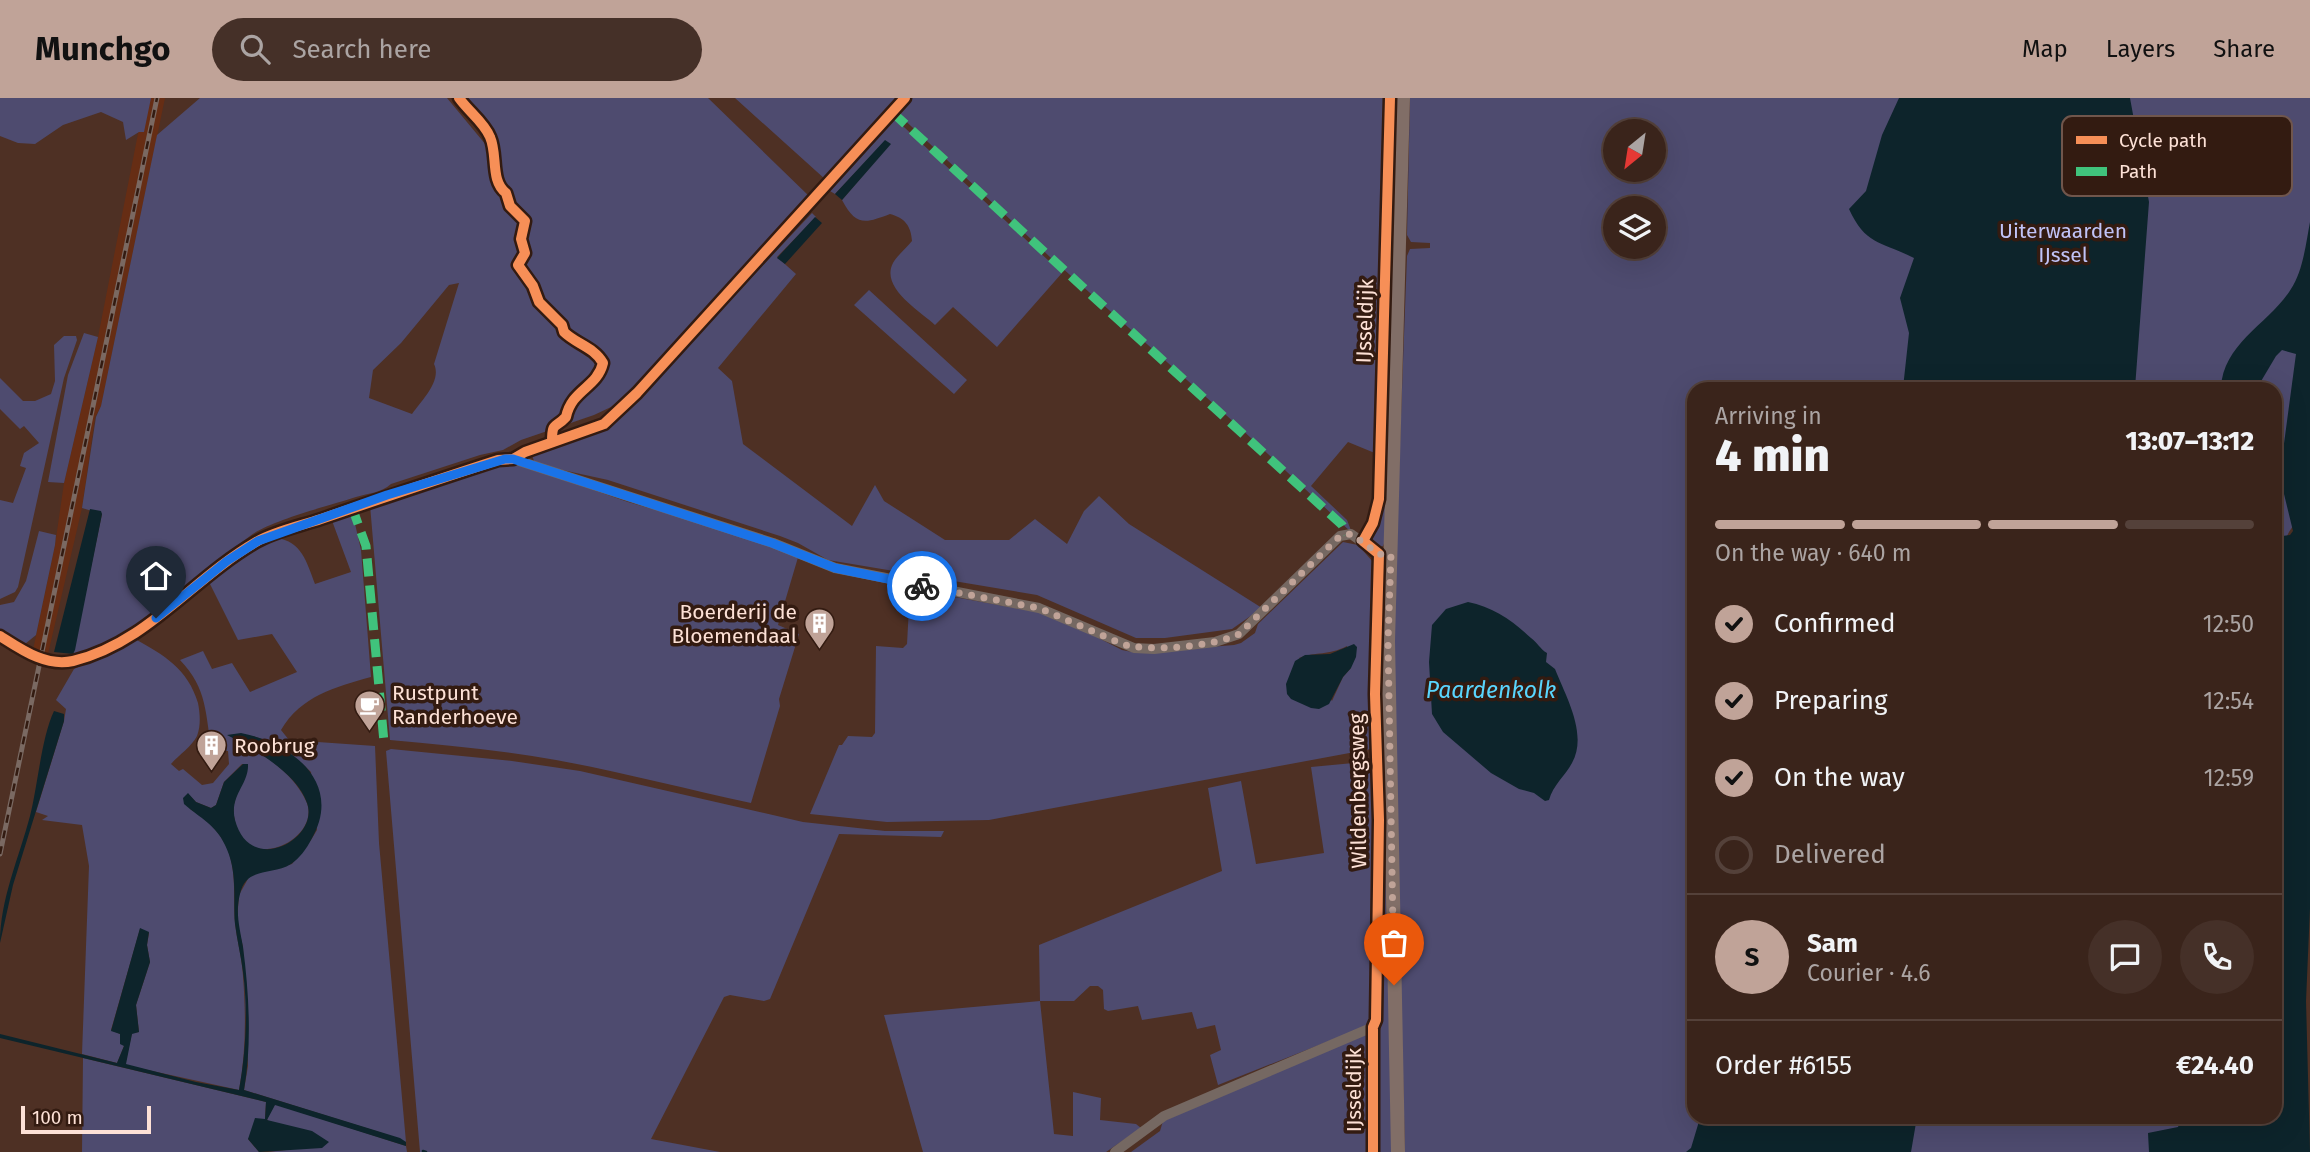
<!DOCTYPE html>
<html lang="en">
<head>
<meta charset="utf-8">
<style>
  body { margin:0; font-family:"Fira Sans",sans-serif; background:#453028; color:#f1f3f6; height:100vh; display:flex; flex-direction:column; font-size:26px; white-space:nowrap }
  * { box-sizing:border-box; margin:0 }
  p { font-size:23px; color:#aba4a3 }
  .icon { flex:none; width:38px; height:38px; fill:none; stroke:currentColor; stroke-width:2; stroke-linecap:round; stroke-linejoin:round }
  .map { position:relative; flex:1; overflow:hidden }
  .panel { position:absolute; left:1687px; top:284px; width:595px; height:742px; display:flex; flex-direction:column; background:#3a241b; border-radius:21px; box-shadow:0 7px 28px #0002,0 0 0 2px #54413a }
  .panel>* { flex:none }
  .needle { width:46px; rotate:210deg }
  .fabs { position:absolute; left:1603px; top:21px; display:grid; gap:14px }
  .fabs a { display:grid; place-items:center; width:63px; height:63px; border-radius:50%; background:#3a241b; box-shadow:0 7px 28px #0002,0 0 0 2px #54413a; font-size:35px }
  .scale { position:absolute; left:21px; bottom:18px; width:130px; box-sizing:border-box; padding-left:7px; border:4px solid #fde1d6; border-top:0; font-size:19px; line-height:24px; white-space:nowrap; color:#fde1d6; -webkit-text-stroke:5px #331b11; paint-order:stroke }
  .pin { position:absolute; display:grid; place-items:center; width:60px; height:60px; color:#fff; margin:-72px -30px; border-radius:50% 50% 50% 0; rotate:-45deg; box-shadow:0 0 7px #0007 }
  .pin .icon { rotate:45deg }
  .courier { position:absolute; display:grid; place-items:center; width:70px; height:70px; margin:-35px; border:5px solid #1a73e8; border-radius:50%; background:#fff; color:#222; box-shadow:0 2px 9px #0007 }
  .summary em { font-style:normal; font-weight:800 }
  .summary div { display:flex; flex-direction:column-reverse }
  .summary { display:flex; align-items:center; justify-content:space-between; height:119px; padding:0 28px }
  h1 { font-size:46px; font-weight:800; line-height:52px }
  .bar { display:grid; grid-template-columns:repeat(4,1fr); gap:10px 7px; align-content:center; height:84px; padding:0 28px }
  .bar i { height:9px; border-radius:5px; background:#54413a }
  .bar .selected { background:#c0a398 }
  .bar p { grid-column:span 4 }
  .line { display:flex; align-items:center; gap:18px; padding:0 28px; border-top:2px solid #54413a }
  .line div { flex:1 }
  .round { display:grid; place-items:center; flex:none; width:74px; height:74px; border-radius:37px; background:#453028 }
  ol { padding:0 28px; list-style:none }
  li { display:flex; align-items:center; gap:21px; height:77px }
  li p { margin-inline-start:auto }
  li .icon { padding:7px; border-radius:50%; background:#c0a398; color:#111; stroke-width:4 }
  li:last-child { color:#aba4a3 }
  li i { width:38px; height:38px; border:4px solid #54413a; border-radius:50% }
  header { display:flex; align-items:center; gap:42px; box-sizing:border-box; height:98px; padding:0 35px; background:#c0a398; color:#111 }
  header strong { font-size:33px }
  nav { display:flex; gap:38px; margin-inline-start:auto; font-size:24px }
  .search { width:490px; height:63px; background:#453028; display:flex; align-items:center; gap:18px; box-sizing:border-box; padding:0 24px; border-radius:38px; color:#aba4a3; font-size:26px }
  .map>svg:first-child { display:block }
</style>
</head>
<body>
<header>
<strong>Munchgo</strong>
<div class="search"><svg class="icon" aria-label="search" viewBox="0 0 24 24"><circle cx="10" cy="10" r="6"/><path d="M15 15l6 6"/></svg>Search here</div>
<nav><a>Map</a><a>Layers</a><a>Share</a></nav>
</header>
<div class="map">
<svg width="2310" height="1054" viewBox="0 0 2310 1054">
  <rect width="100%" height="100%" fill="#4e3024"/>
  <path fill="#662d14" d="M145,0H165L101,308L95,319L82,410L48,556L33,552L55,447L64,385L98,239Z"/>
  <path fill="#4e4b6f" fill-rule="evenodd" d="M0,0H151L144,34H139L126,42L123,24L101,14L63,27L35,46L18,45L0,38Z
    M200,0H447L486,47L495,44L494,41L460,0H708L811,100L634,291L611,309L594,317L521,342L503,352L480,357L391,386C381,395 369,395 356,399C331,407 269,423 250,438C217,463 111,558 73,556L102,416L82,410L96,319L101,308L157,37ZM459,185L434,266C442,283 422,302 412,316L369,300L373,272L401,245L449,187Z
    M735,0H899L826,82Z
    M907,0H1398L1386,441L1383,448L1376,450L1367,442L1380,407L1382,358L1348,344L1311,388L1347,422L1352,435L1236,326L1050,159L895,13Z
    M1410,0H2310V402L2289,434L2275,462V290H1694V1018L2178,1019L2184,1054H1405L1392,560L1407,158L1410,151L1430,150V145L1411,144L1407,137ZM1615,33H1654V72H1615ZM1615,110H1654V149H1615Z
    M892,18L1062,175L997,249L953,209L935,227C920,213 880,190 893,165C897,158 906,150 912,143C911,128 905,120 890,116C866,125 856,129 842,102L890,46L885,43L835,96L830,93Z
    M812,115L816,119L777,159L796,176L718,270L732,283L743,346L852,428L875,387L884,403L945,442H1009L1035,421L1067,446L1084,413L1099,398L1129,426L1262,510L1232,531L1165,540H1136L1037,497L828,462L798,445L780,438L608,382L535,366L532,357L538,351L603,329L633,306Z
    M869,192L967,282L954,296L854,207Z
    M84,235L98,239L64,385L48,384L68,277Z
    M64,238H76L77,242L64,280L18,489L15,494L0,501V402L13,405L26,370L20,368L24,355L39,345L24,328L20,331L0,311V280L23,303H35L51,296L55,283L54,247Z
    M505,364L519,366L628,404L753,440L799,456L778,527L799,536L779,601L780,608L751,705C686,691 621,674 556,662C501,652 445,647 390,642L370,407Z
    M348,414L353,417L361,452L371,579C335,589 301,598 281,632L289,642L375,648L379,745L406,1044L382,1035L244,992L248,968L243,849L237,823L239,797L249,779L257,775L292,766L311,742L317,732L311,674C289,652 261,633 229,637C257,652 292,672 306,703C324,740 243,782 234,718C231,698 245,685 248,666H242L224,684L216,707L211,710L196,704L188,696L190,711C206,721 219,732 227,750C237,774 233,799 235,825C237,843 242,860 243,878C246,916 246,955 239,992L125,967L132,935L139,934L136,907L150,864L147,847L149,835L140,831L111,932L120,936L124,948L117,965L82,956L89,768L82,727L42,722L48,718L36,714L64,623L66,611L56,602L74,571L135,541C164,557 188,571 198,605C200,615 201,628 197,638C192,648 179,657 171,666L179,673L183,671L202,687L213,685L229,666L228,653H212C205,616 208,591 180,562L203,553L212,571L232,565L250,594L297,574L272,536L238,542L209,484L245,456L276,440C302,443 307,465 315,486L351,474L331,420Z
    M39,433L56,437L55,447L36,537L25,546L0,531V507L14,504L26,483Z
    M1343,444L1358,447L1373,464V648L1371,651L989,722L887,724L810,716L839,647H842L848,638L872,639L875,635L876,548L903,550L907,546L910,491L1037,514L1075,528L1122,552L1137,555L1234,547L1241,545L1255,535L1258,526ZM1347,548L1351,570L1343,579L1332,603L1299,560C1317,553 1328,558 1347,548Z
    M391,651L512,663L580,673L803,724L885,733H944L941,739L839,736L770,901L764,903L730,897L724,899L651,1041L720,1054H420L386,653Z
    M1364,664H1368L1372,669L1374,789L1371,914L1367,928L1218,987L1210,957L1221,952L1215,927L1197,931L1192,914L1142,922L1138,908L1108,913L1104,911L1103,892L1098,888H1090L1074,903H1040L1054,1036L1073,1038V994L1101,1000L1100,1022L1136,1026L1141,1030L1106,1054H923L884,917L1040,903L1039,847L1222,773L1208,690L1241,683L1256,766L1324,755L1311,669Z
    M1384,720L1393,1054H1131L1160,1033L1163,1023L1364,937L1379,936L1381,929Z
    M83,960L266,1004L265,1021L248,1041L259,1054H82Z
    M275,1006L406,1048L407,1054H268L286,1052L267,1021Z"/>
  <path fill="#0d242b" d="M1899,0H2130L2149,104L2135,290H1903L1909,235L1900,200L1914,160C1881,143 1866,148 1849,111L1866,93L1882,37Z
    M885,42L891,46L842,102L835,96Z
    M815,119L822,125L785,166L777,160Z
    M2310,124V810L2306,903L2310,1054H2149L2148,1035L2178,1029L2181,1022L2179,1019L2275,1018V439L2290,437L2293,433L2284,396L2283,353L2296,256L2282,252L2276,258L2257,290H2221C2223,245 2270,225 2291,191C2303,173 2306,145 2310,124Z
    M90,411L101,413L102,416L75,552L73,556L54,554Z
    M1468,504C1493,509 1513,523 1531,540C1538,545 1540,551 1547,555L1546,564L1555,571C1566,599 1588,636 1572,665C1565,678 1553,687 1549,702L1545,703L1534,695L1519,691L1491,675L1443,634L1432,616L1429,564L1432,527L1446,511Z
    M1354,546L1357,549L1356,559L1351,570L1343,579L1329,606L1319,611L1311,610L1291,601L1287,596L1286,586L1295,563L1305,557L1330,556Z
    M54,613L64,616V623L13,787L0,845C0,801 19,760 30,718C38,687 41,641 54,613Z
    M241,635C293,645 344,686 311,742C307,750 299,761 291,766C272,778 246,768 240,796C235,815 240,831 243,849C249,895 252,946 244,992L400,1040L406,1044V1048L275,1007L267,1022L312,1033L329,1044L322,1050L259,1054L248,1041L255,1020L265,1021L266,1004L0,940V936L117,965L124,948L120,946V936L111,933L140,830L149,834L147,847L150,864L136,907L139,934L132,936L126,966L196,984L239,992C246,954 248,912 243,874C241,858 237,842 235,826C233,799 238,773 225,747C216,727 200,720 184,706L183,700L188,695L196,704L211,710L216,707L224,684L243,666H248C249,687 229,697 235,722C250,779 320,741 307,705C297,675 254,651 227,637Z
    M1700,1020V1018L1917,1019L1911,1054H1686L1691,1050Z"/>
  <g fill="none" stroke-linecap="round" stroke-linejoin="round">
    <path stroke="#0d242b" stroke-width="2.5" d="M423,1053L426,1054"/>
    <path stroke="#756862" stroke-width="10" d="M0,538L40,561L60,564L85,560L137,536L227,463L258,443L387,397L505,361H513L773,445L835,470L1039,510L1134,550L1154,551L1215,544L1239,536L1340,438L1351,436L1379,456L1391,457
      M1115,1054L1164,1018L1373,929L1376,922L1379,722L1375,596L1379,456"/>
    <path stroke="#816e67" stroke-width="14" d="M1398,1054L1388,543L1403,0"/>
    <defs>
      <path id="rail" d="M0,756L157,0"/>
    </defs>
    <use href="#rail" stroke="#7a6962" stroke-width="5"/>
    <use href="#rail" stroke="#331b11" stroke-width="2.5" stroke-dasharray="8" stroke-linecap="butt"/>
    <path stroke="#40c37c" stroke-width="9" stroke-dasharray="18 9" stroke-linecap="butt" d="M892,14L1342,427L1347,436
      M352,409L366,448L384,644"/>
    <defs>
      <path id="cycleway" d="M459,0C468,13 484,24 490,39C498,57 490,83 506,95L510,108L525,123L521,141L525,155L518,167L533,188L539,204L562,227L564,234C576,246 594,249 603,265C597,290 572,291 566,319C555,331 552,323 552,344
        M0,538C22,552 46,569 73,563C147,545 192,481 256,444C275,433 300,428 321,421C380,401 439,381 498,362L513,361L525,354L604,326L637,295L905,0
        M1373,1054V929L1376,922L1379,722L1375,596L1379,456L1363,443L1373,425L1379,401L1390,0"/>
    </defs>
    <use href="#cycleway" stroke="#331b11" stroke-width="15"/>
    <use href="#cycleway" stroke="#f78f57" stroke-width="10"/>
  </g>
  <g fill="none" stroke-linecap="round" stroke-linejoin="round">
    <path stroke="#c0a398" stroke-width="7" stroke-dasharray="0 12.6" d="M922,488L1039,510L1122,546C1149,554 1213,549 1239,536L1340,438L1351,436L1379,456L1391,457L1388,543L1394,887"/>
    <path stroke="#1a73e8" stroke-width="9" d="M156,520L227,463L258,443L387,397L505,361H513L772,445L835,470L922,488"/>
  </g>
  <defs>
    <symbol id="building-pin" viewBox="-11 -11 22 30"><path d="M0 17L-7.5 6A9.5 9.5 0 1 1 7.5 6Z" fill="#c0a398" stroke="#331b11"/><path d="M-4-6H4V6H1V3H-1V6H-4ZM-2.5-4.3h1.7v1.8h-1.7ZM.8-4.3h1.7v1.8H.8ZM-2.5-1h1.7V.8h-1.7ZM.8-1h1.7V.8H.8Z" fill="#fff"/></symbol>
    <symbol id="cafe-pin" viewBox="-11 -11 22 30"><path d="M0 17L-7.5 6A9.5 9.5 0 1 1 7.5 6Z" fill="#c0a398" stroke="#331b11"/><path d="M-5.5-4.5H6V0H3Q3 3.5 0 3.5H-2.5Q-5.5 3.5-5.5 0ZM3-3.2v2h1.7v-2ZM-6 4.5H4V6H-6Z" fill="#fff"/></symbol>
  </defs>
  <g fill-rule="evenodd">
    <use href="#building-pin" x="802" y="508" width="35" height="47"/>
    <use href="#cafe-pin" x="352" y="590" width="35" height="47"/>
    <use href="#building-pin" x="194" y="630" width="35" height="47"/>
  </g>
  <g text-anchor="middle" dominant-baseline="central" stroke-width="7" stroke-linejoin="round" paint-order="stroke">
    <g font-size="21" fill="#c0c3f7" stroke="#331b11">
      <text x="2063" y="133">Uiterwaarden<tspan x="2063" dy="24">IJssel</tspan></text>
    </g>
    <g font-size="21" fill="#fde1d6" stroke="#331b11">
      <text transform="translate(1365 223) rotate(-88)">IJsseldijk</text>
      <text transform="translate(1358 693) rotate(-91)">Wildenbergsweg</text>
      <text transform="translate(1354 992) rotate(-90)">IJsseldijk</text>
    </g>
    <g font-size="21" fill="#fde1d6" stroke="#331b11" text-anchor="start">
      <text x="797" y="514" text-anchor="end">Boerderij de<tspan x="797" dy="24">Bloemendaal</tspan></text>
      <text x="392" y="595">Rustpunt<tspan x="392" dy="24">Randerhoeve</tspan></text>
      <text x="234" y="648">Roobrug</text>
    </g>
    <g font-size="23" font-style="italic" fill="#59d5fd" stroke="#331b11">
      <text x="1491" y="592">Paardenkolk</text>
    </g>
  </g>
  <rect x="2062" y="18" width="230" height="80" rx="10" fill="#331b11" stroke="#70564c" stroke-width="2"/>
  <rect x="2076" y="38" width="31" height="8" fill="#f78f57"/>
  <rect x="2076" y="69" width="31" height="9" fill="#40c37c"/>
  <g font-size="19" fill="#fde1d6">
    <text x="2119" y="49">Cycle path</text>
    <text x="2119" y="80">Path</text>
  </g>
</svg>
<div class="fabs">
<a><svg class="needle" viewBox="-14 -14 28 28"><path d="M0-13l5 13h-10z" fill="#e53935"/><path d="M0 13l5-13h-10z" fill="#aba4a3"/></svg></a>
<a><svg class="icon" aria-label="layers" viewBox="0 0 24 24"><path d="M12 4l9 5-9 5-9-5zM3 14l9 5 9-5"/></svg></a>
</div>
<div class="scale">100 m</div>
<div class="pin" style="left:1394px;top:887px;background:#ea580c"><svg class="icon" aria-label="bag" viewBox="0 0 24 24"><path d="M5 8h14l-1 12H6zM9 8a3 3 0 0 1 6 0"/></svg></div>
<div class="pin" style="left:156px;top:520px;background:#1f2937"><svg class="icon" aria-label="home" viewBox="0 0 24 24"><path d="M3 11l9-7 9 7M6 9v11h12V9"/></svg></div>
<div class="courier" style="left:922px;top:488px"><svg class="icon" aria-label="bike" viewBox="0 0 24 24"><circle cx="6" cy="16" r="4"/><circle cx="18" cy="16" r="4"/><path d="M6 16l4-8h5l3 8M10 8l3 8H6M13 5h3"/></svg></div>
<section class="panel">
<div class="summary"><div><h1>4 min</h1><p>Arriving in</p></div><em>13:07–13:12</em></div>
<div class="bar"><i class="selected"></i><i class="selected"></i><i class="selected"></i><i></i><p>On the way · 640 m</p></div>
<ol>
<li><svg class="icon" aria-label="check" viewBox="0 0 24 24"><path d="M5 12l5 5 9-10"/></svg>Confirmed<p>12:50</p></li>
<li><svg class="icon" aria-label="check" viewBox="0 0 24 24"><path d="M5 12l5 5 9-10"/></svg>Preparing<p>12:54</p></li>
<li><svg class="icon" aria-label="check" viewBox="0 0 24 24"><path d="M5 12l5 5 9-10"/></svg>On the way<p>12:59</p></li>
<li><i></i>Delivered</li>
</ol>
<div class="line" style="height:126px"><b class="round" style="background:#c0a398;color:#111">S</b><div><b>Sam</b><p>Courier · 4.6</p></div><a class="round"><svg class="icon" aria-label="chat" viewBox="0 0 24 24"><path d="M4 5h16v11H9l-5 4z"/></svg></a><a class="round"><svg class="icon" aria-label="phone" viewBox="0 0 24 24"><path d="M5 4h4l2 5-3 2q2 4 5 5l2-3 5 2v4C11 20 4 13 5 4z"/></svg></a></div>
<div class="line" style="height:91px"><div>Order #6155</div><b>€24.40</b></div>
</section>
</div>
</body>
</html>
